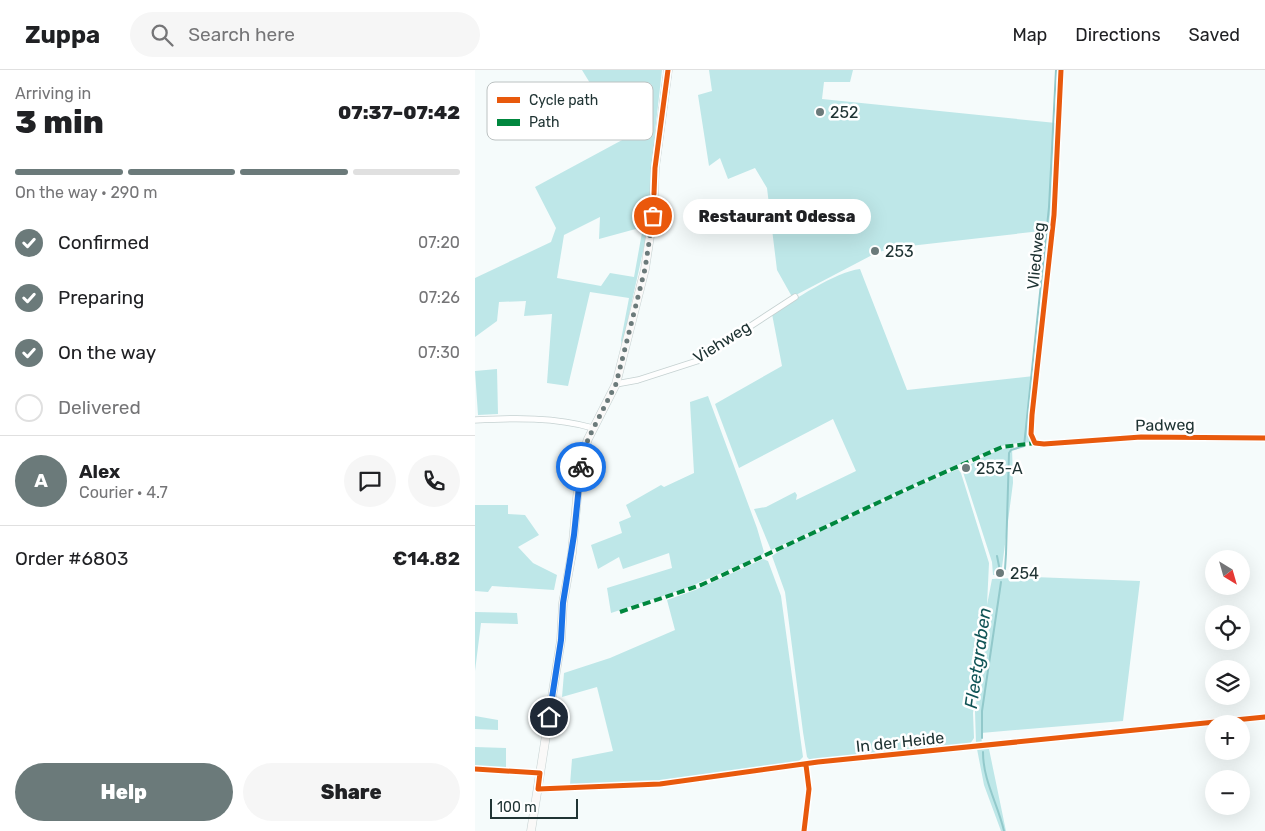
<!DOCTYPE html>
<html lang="en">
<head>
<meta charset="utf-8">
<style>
  body { margin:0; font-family:Rubik,sans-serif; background:#f6f6f6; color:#202124; height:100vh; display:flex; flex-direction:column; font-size:19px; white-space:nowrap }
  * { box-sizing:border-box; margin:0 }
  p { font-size:16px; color:#757577 }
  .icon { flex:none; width:28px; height:28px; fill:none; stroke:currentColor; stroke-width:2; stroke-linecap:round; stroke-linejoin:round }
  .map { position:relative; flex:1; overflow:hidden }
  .panel { display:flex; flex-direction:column; background:#fff; width:475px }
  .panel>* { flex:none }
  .needle { width:32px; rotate:143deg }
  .fabs { position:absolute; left:730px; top:480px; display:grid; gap:10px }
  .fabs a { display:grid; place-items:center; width:45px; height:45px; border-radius:50%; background:#fff; box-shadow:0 5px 20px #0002; font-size:25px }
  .scale { position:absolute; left:15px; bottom:12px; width:88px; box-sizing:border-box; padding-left:5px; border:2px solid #203434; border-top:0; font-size:14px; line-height:18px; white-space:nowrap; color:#203434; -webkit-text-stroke:4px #fff; paint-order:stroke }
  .pin { position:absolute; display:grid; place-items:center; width:42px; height:42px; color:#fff; margin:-21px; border:2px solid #fff; border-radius:50%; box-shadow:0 1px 5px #0007 }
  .courier { position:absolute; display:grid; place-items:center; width:50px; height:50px; margin:-25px; border:4px solid #1a73e8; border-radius:50%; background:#fff; color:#222; box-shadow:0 1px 6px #0007 }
  .bubble { position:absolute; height:35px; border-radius:18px; background:#fff; box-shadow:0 5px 20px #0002; font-size:16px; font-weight:800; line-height:35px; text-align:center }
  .headline em { font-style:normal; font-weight:800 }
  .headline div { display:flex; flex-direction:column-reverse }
  .headline { display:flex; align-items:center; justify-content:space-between; height:85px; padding:0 15px }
  h1 { font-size:32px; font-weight:800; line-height:38px }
  .bar { display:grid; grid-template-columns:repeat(4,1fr); gap:8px 5px; align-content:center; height:60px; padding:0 15px }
  .bar i { height:6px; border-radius:4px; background:#e0e0e0 }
  .bar .on { background:#6b7a7a }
  .bar p { grid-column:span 4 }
  .line { display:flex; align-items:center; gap:12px; padding:0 15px; border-top:1px solid #e0e0e0 }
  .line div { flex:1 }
  .round { display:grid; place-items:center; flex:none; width:52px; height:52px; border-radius:26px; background:#f6f6f6 }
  ol { padding:0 15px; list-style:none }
  li { display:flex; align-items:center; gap:15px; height:55px }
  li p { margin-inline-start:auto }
  li .icon { padding:5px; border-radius:50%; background:#6b7a7a; color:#fff; stroke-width:4 }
  li:last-child { color:#757577 }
  li i { width:28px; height:28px; border:2px solid #e0e0e0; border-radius:50% }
  .primary-button { display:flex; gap:10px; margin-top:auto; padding:10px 15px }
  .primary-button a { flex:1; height:58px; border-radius:30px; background:#6b7a7a; color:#fff; font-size:20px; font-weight:800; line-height:58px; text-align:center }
  .primary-button a+a { background:#f6f6f6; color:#202124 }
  header { display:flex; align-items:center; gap:30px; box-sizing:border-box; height:70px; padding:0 25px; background:#fff; border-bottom:1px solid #e0e0e0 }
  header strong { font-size:24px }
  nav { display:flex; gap:28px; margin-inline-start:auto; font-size:18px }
  .search { width:350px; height:45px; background:#f6f6f6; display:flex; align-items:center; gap:12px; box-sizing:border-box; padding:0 18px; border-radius:28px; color:#757577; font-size:19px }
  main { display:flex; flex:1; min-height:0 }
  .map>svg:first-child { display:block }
</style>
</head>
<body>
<header>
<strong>Zuppa</strong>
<div class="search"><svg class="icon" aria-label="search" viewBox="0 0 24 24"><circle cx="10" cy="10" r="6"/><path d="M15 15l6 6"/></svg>Search here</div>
<nav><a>Map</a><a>Directions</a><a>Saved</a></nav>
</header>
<main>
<section class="panel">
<div class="headline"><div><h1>3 min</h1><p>Arriving in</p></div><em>07:37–07:42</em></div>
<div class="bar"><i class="on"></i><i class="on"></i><i class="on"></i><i></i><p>On the way · 290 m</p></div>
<ol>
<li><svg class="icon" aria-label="check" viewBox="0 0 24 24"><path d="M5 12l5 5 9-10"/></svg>Confirmed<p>07:20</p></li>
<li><svg class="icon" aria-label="check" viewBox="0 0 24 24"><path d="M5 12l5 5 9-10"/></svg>Preparing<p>07:26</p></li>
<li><svg class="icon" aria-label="check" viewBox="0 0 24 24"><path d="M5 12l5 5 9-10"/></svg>On the way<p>07:30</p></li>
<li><i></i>Delivered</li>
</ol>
<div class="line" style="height:90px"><b class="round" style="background:#6b7a7a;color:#fff">A</b><div><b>Alex</b><p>Courier · 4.7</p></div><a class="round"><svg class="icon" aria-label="chat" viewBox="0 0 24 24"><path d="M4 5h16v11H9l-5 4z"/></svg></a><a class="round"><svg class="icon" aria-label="phone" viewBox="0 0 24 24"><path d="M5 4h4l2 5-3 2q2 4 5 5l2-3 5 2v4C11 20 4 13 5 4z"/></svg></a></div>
<div class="line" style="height:65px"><div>Order #6803</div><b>€14.82</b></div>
<div class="primary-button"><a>Help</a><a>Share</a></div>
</section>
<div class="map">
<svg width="790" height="761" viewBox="0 0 790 761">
  <rect width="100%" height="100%" fill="#f5fbfb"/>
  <path fill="#bee7e8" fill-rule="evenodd" d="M107,0H187L180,62L175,150L147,276L146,270L154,228L115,222L93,316L72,313L77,244L49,246L51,231L24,232L22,251L0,267V208L76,172L81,158L60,117L149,69ZM125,147L124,169L168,157L159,207L135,203L126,216L82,208L89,165Z
    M234,0H378L375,12H349L347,29L581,53L575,160L417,178L401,183L319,226L316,225L302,200L292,118L280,98L253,109L245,88L234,96L223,25L237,21Z
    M385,199L432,320L559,306L557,372L534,374L523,377L296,480L279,439L291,437L320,422L322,425L321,430L381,401L358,349L264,398L240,334L307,296L297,244C319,230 360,202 385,199Z
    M22,299L23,344L3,345L0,301Z
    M233,326L282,458L289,482L287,485L212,518L136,543L132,518L197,498L194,483L148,499L144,487L123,499L116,475L147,463L144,452L156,447L151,435L186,415L189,417L219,403L215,332Z
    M537,376L538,413L526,505H518L517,492L487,399L514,384Z
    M483,399L486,403L514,493L512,535L517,509L558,507L665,511L648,651L506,663L507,674H501L500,641L509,580L511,554L498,643L499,668L495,674L335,690L332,687L328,662L310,522L297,486L309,478L434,420Z
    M0,435H33V444L50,445L64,465L43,477L58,493L82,505L79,520L17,516L13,522L0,521Z
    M288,489L293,491L306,526L328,687L322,693L181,712L95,715L97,689L138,681L122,617L87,627L89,603L135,588L200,560L192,530L220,520Z
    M0,542L42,543L43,554L6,553L0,601Z
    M0,646L23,650V660L0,659Z
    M0,677L31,678V699L0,697Z
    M502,679H514L531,761H526L509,715Z"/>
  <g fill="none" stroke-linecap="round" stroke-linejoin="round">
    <path stroke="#92c9cb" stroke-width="2" d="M522,486L525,501
      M525,502L530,499L531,484L534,383L536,380L549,376L551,357L574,137L581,0
      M507,668V641L526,512
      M508,682C508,711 523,734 529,761"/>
    <defs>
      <path id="minor" d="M586,0L579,145L557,345L556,364L560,373L569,374L666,367L790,368
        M141,314L163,310L222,291L320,227
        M0,350C39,348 80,347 118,358
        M63,719L185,714L343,692L790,647"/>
      <path id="secondary" d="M56,761L86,570L88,533L97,483L103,418L109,381L113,369L141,314L170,199L178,146L180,98L193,0"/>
    </defs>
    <use href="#minor" stroke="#c5d1d1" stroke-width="7"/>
    <use href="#secondary" stroke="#c5d1d1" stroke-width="9"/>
    <use href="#minor" stroke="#fefefe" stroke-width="5.5"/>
    <use href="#secondary" stroke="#faf9f8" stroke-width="8"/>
    <path stroke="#00873e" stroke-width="4" stroke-dasharray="8 4" stroke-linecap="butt" d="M145,542L226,515L443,414L527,377L560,373"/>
    <defs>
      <path id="cycleway" d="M586,0L579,145L557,345L556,364L560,373L569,374L666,367L790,368
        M179,124L180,98L193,0
        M0,699L65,703L63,719L185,714L343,692L790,647
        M329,761L334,719L331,695"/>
    </defs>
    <use href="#cycleway" stroke="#fff" stroke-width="8"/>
    <use href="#cycleway" stroke="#e8590c" stroke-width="5"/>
  </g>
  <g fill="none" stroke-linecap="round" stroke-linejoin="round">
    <path stroke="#6b7a7a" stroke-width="5" stroke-dasharray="0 9" d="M106,397L113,369L141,314L170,199L178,146"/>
    <path stroke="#1a73e8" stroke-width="6" d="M74,647L86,570L88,533L99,465L106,397"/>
  </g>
  <g fill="#6b7a7a" stroke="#fff" stroke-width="2">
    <circle cx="345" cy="42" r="5"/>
    <circle cx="400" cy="181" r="5"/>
    <circle cx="491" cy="398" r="5"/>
    <circle cx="525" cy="503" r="5"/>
  </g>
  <g text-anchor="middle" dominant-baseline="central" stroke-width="5" stroke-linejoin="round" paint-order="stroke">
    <g font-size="16" fill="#203434" stroke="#fff" text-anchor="start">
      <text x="355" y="42">252</text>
      <text x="410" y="181">253</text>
      <text x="501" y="398">253-A</text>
      <text x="535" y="503">254</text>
    </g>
    <g font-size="16" fill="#203434" stroke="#fff">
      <text transform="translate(561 186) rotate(-84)">Vliedweg</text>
      <text transform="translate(247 272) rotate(-32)">Viehweg</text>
      <text transform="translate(690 355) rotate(-1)">Padweg</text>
      <text transform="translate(425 672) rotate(-6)">In der Heide</text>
    </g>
    <g font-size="18" font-style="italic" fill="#105456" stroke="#fff">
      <text transform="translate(503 588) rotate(-82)">Fleetgraben</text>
    </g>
  </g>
  <rect x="12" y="12" width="166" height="58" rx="8" fill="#fff" stroke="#bcc2c2" stroke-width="1"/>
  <rect x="22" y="27" width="23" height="6" fill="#e8590c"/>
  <rect x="22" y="49" width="23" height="7" fill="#00873e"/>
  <g font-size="14" fill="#203434">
    <text x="54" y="35">Cycle path</text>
    <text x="54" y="57">Path</text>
  </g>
</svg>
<div class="fabs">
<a><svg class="needle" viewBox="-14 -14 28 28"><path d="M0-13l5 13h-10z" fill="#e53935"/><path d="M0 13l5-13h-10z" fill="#757577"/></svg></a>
<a><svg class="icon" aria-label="locate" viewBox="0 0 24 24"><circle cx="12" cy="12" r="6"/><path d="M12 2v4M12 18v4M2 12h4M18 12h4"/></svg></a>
<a><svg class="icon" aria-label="layers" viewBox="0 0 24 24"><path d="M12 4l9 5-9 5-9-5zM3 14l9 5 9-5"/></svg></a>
<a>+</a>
<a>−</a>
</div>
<div class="scale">100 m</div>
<div class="pin" style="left:178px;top:146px;background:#ea580c"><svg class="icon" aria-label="bag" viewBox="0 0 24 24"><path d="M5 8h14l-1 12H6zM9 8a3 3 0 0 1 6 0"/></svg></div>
<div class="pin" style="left:74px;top:647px;background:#1f2937"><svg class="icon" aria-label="home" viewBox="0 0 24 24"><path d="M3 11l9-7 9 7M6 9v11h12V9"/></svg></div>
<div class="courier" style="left:106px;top:397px"><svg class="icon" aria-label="bike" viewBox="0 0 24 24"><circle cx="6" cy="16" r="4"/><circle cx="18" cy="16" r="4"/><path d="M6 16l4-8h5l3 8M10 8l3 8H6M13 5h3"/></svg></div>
<div class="bubble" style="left:208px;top:129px;width:188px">Restaurant Odessa</div>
</div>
</main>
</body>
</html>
